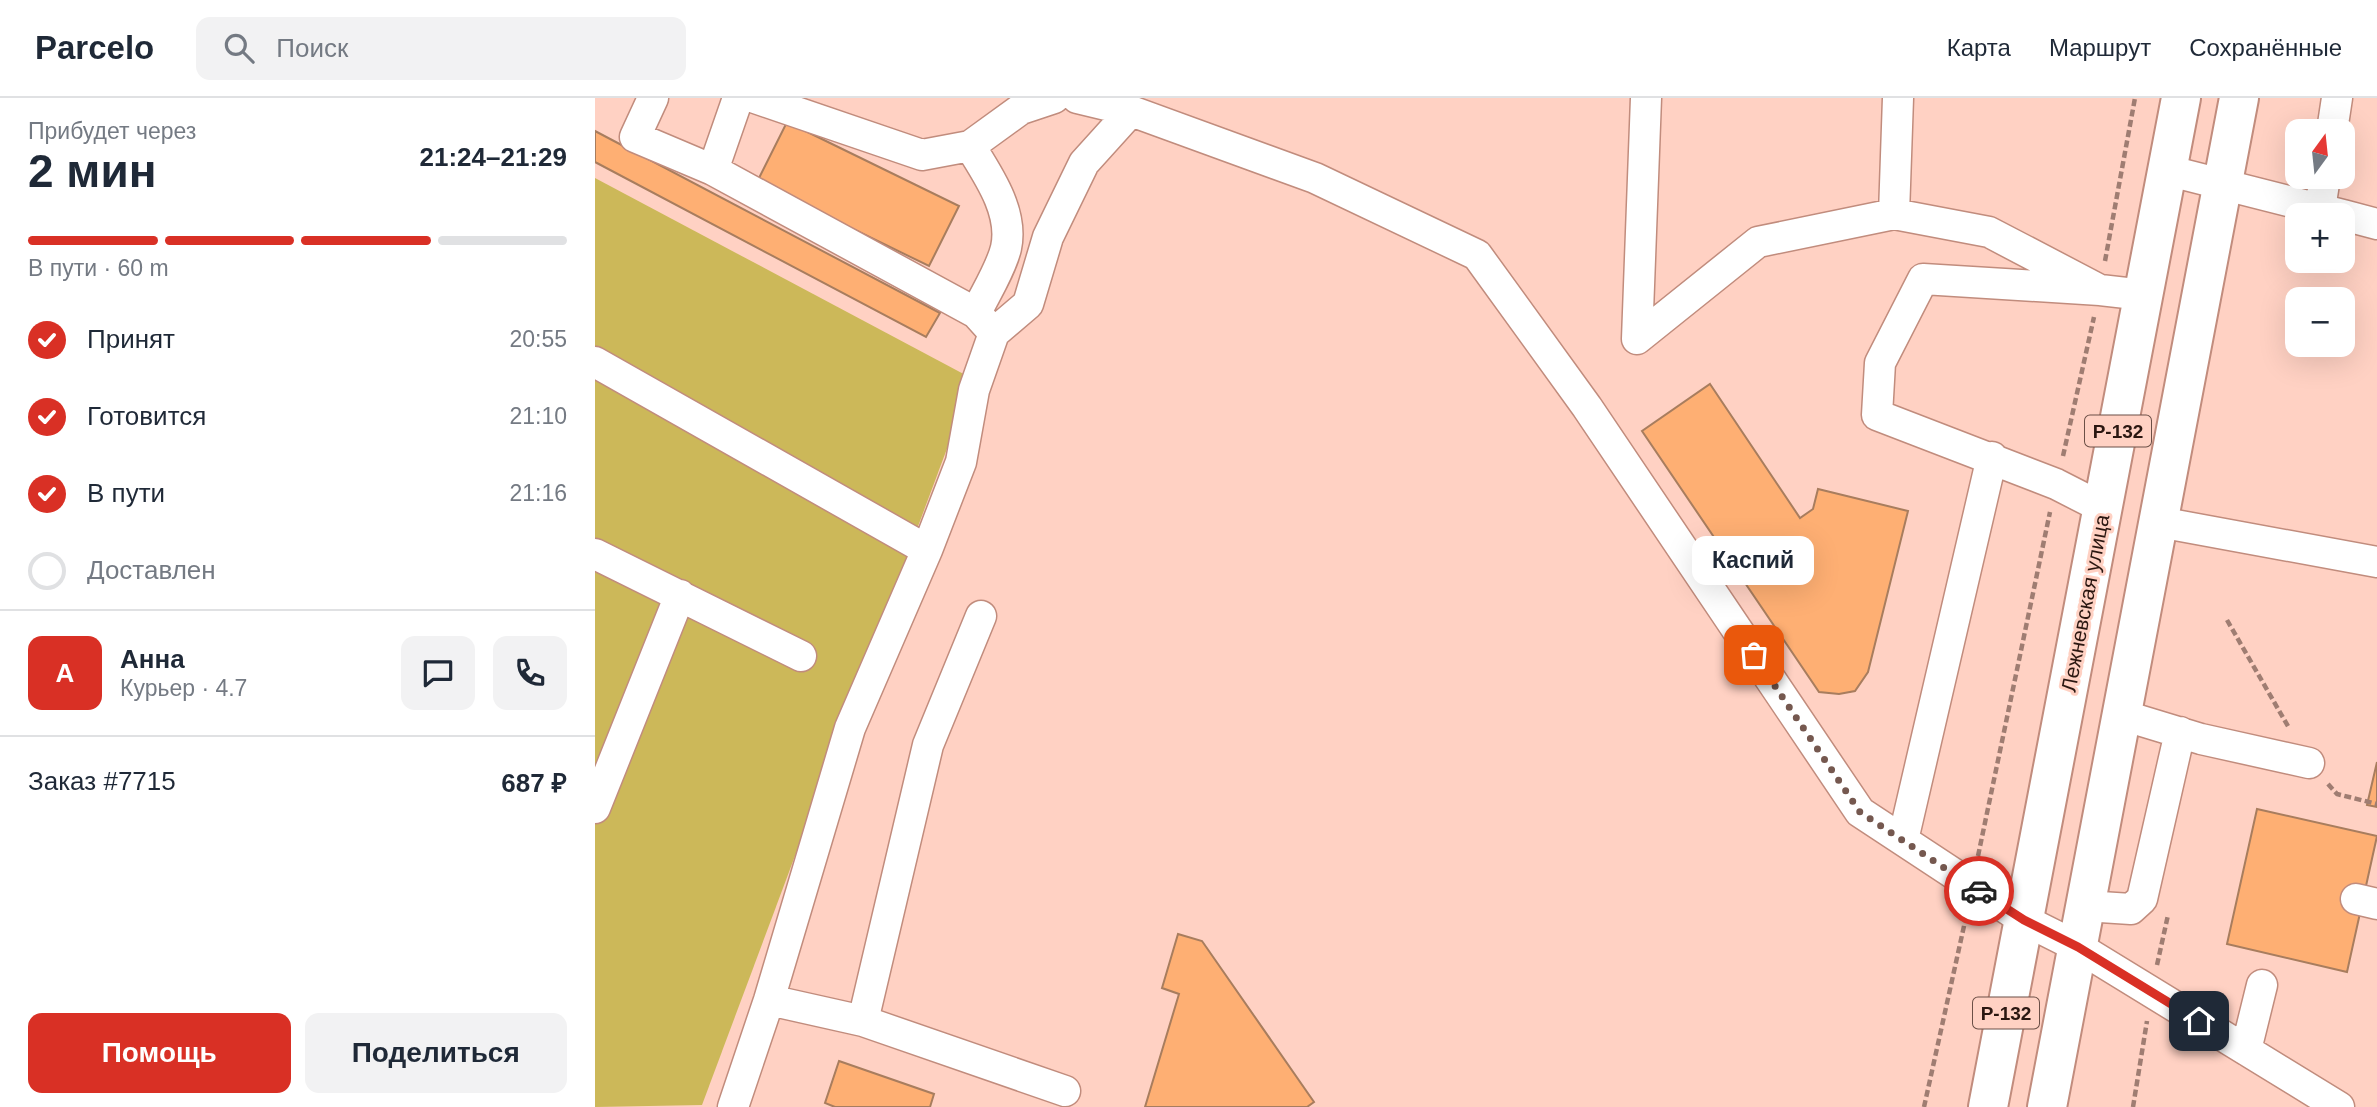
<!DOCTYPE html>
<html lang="ru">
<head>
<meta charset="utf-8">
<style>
  body { margin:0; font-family:Helvetica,sans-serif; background:#f2f2f3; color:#1f2937; height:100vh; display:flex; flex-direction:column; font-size:26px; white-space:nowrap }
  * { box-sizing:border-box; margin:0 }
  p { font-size:23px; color:#747a83 }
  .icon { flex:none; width:38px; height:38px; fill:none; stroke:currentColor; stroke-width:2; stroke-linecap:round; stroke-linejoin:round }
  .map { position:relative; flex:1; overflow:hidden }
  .side { display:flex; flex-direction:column; background:#fff; width:595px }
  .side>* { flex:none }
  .needle { width:46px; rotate:15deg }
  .fabs { position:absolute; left:1690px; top:21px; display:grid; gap:14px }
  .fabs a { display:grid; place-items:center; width:70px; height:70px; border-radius:14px; background:#fff; box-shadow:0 7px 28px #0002; font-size:35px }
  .pin { position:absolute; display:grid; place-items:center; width:60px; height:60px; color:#fff; margin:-30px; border-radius:14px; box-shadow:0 4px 10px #0006 }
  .courier { position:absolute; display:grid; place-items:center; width:70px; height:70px; margin:-35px; border:5px solid #d93025; border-radius:50%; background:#fff; color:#222; box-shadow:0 2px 9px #0007 }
  .bubble { position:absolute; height:49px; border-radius:14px; background:#fff; box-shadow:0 7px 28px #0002; font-size:23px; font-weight:700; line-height:49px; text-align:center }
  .summary em { font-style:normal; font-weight:700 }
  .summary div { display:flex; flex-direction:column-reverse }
  .summary { display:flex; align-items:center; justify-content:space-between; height:119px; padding:0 28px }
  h1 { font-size:46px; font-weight:700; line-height:52px }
  .bar { display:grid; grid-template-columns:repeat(4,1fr); gap:10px 7px; align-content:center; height:84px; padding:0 28px }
  .bar i { height:9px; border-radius:5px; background:#e0e1e3 }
  .bar .active { background:#d93025 }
  .bar p { grid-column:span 4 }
  .line { display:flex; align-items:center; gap:18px; padding:0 28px; border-top:2px solid #e0e1e3 }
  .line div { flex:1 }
  .round { display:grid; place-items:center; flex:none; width:74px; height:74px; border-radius:14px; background:#f2f2f3 }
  ol { padding:0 28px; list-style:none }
  li { display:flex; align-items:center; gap:21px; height:77px }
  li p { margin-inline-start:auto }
  li .icon { padding:7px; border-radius:50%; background:#d93025; color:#fff; stroke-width:4 }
  li:last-child { color:#747a83 }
  li i { width:38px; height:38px; border:4px solid #e0e1e3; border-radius:50% }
  .button { display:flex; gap:14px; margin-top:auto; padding:14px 28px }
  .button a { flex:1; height:80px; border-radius:14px; background:#d93025; color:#fff; font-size:28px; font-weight:700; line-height:80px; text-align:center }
  .button a+a { background:#f2f2f3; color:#1f2937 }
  header { display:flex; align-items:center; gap:42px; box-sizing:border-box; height:98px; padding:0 35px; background:#fff; border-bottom:2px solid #e0e1e3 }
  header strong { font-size:33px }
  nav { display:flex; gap:38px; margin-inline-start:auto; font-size:24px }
  .search { width:490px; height:63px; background:#f2f2f3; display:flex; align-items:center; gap:18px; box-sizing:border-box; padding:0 24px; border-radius:14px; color:#747a83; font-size:26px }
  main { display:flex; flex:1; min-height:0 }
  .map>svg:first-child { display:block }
</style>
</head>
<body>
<header>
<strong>Parcelo</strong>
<div class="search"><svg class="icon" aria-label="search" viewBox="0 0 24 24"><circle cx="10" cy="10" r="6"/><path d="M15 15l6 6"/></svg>Поиск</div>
<nav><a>Карта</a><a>Маршрут</a><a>Сохранённые</a></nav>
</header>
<main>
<section class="side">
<div class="summary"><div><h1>2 мин</h1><p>Прибудет через</p></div><em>21:24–21:29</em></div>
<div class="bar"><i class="active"></i><i class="active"></i><i class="active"></i><i></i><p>В пути · 60 m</p></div>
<ol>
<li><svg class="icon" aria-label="check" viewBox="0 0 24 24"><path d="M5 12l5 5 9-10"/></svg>Принят<p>20:55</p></li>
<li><svg class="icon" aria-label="check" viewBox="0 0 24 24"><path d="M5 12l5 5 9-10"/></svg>Готовится<p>21:10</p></li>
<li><svg class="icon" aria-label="check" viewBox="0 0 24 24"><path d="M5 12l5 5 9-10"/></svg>В пути<p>21:16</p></li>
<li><i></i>Доставлен</li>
</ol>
<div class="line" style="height:126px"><b class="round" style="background:#d93025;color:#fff">А</b><div><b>Анна</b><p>Курьер · 4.7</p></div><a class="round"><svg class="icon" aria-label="chat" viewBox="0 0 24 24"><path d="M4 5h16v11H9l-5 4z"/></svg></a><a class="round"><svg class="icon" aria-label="phone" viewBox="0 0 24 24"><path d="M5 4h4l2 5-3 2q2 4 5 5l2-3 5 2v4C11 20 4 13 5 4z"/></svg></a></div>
<div class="line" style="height:91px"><div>Заказ #7715</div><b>687 ₽</b></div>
<div class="button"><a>Помощь</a><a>Поделиться</a></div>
</section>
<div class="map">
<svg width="1782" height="1009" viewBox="0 0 1782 1009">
  <rect width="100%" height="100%" fill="#ffd1c3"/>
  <path fill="#ccb859" d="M0,80L378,281L107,1007L0,1009Z"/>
  <path fill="#feaf73" stroke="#a87d5e" stroke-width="2" d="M192,24L364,108L334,168L162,84Z
    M0,33L345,215L331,239L0,64Z
    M1115,286L1205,420L1218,411L1223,391L1313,413L1273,574L1260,593L1244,596L1224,594L1047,333Z
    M1782,664V709L1772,707Z
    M1662,711L1782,738L1752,874L1632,846Z
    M583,836L607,843L719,1004L712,1009H550L584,896L567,890Z
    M244,963L339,996L335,1009H240L230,1005Z"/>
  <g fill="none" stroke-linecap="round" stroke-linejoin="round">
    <defs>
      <path id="minor" d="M58,0L40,39L118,72L143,0
        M160,0L327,57L375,48L426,11L459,0
        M482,0L536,13
        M1051,0L1042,241L1163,144L1299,116L1394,134L1505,192
        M1737,33L1742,0
        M375,48C393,77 419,114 411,150C406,171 390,196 381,215
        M118,72L381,215L399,235
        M1571,72L1748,117
        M1725,111L1730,79
        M1299,116L1303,0
        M1748,117L1782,126
        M0,264L332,452
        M1508,410L1461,386L1282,317L1285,265L1328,181L1505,192L1549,197
        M1564,424L1782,464
        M0,456L206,558
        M1527,617L1606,641L1714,665
        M0,710L85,497
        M1308,742L1397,359
        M1761,801L1782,806
        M1490,808L1536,811L1547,801L1585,634
        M174,902L268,923L470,993
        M268,923L333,647L386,518
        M1651,952L1667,887
        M138,1009L174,902L255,630L332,452L366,364L379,292L399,235L433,206L453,139L489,65L536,13L720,80L882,157L992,309L1265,714L1429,822L1483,849L1744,1009"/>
      <path id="highway" d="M1393,1009L1586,0
        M1452,1009L1644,0"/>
    </defs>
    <use href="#minor" stroke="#c18c7d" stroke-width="33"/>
    <use href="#highway" stroke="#c18c7d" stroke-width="42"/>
    <path stroke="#9f7d72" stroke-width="4.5" stroke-dasharray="7 3.5" stroke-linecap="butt" d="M1510,163L1540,0
      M1468,358L1499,219
      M1632,522L1694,630
      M1733,686L1742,696L1782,706
      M1383,758L1455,414
      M1562,867L1573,817
      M1329,1009L1371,819
      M1538,1009L1552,923"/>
    <use href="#minor" stroke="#fff" stroke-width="30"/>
    <use href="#highway" stroke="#fff" stroke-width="38"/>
  </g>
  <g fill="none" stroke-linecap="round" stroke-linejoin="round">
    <path stroke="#75584f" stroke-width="7" stroke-dasharray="0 12.6" d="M1159,557L1265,714L1384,793"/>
    <path stroke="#d93025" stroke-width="9" d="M1384,793L1429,822L1483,849L1604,923"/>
  </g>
  <g text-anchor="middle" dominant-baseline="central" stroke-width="6" stroke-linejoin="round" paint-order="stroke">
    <g fill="#ffd1c3" stroke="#6b4f46" stroke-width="2">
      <rect x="1490" y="317.5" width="66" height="31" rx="5"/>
      <rect x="1378" y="899.5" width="66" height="31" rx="5"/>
    </g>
    <g font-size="19" font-weight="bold" fill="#2b1711">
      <text x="1523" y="333">Р-132</text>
      <text x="1411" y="915">Р-132</text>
    </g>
    <g font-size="21" fill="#2b1711" stroke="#ffd1c3">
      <text transform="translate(1490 505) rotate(-79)">Лежневская улица</text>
    </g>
  </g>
</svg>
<div class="fabs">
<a><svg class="needle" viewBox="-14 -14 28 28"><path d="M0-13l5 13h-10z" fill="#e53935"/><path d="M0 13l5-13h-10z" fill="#747a83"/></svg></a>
<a>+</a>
<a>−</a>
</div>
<div class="pin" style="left:1159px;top:557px;background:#ea580c"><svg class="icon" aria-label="bag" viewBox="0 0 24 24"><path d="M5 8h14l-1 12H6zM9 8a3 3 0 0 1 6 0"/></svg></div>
<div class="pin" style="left:1604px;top:923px;background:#1f2937"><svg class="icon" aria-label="home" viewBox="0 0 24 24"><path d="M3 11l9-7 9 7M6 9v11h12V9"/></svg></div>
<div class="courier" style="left:1384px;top:793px"><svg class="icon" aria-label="car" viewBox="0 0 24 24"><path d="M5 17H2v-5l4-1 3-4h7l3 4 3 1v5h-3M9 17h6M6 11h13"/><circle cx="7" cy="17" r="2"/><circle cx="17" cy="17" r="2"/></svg></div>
<div class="bubble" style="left:1097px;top:438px;width:122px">Каспий</div>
</div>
</main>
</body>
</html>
